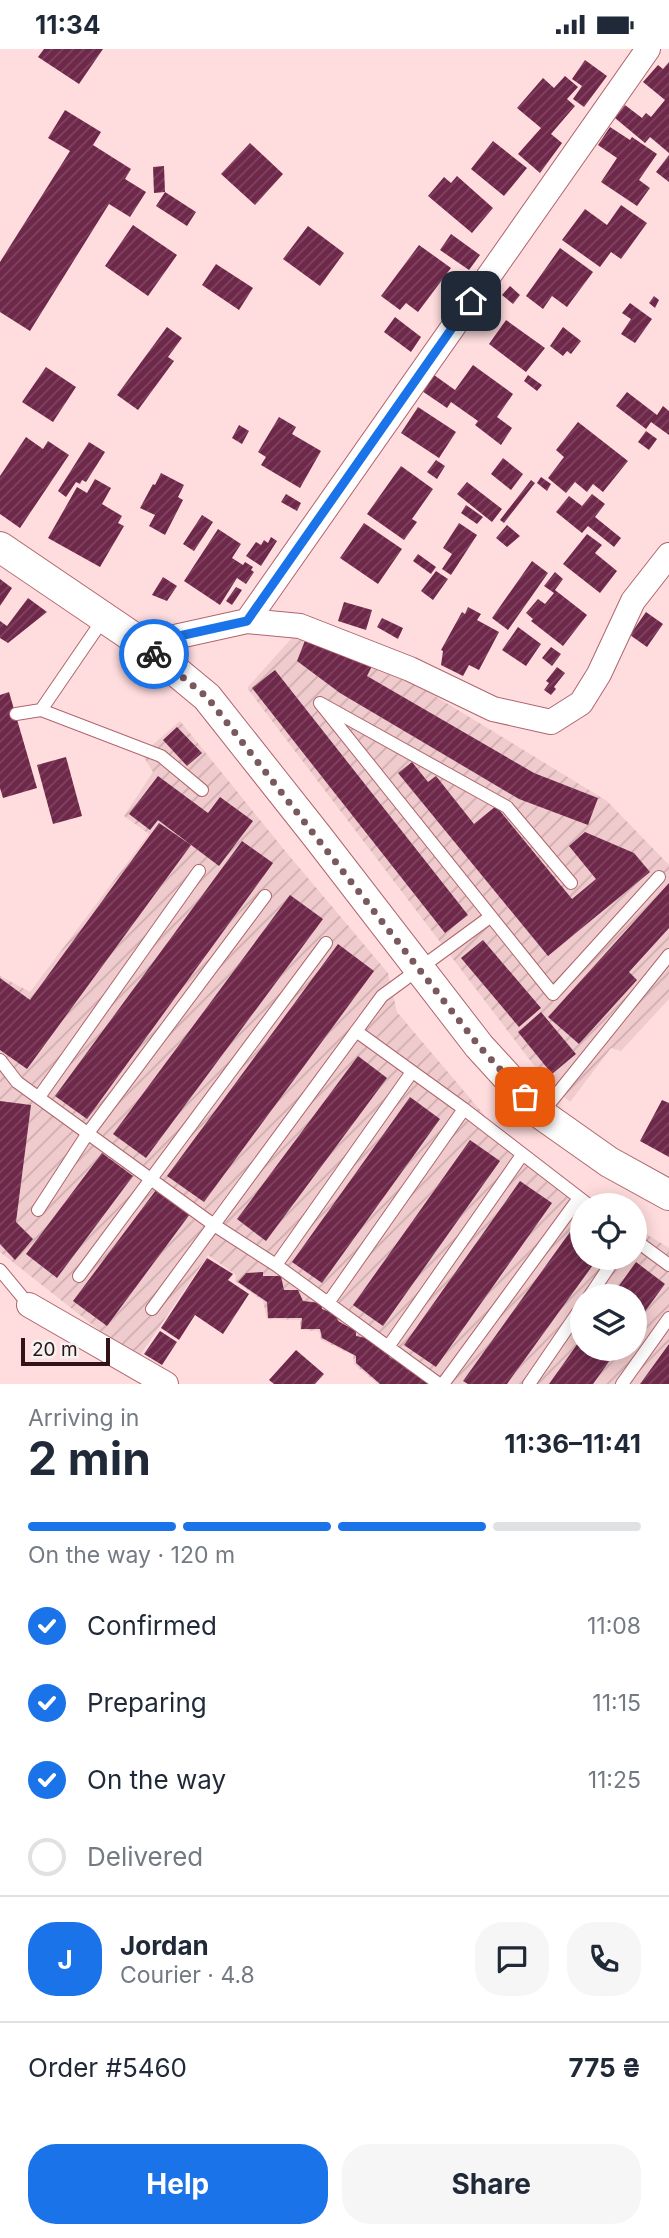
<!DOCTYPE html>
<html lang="en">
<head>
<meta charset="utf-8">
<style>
  body { margin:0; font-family:Inter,sans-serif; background:#f6f6f7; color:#1f2937; height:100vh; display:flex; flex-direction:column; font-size:26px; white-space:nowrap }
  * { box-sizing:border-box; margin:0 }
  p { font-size:23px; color:#747a83 }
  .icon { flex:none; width:38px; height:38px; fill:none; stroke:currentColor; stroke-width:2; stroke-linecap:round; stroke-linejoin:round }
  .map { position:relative; height:1335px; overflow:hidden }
  .sheet { display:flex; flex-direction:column; background:#fff; flex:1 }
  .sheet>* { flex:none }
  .controls { position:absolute; left:570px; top:1144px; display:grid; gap:14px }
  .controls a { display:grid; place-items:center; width:77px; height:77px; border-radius:50%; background:#fff; box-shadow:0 4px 18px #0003; font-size:35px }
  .scale { position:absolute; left:21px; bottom:18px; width:89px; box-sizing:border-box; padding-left:7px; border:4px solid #311317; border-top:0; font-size:19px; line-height:24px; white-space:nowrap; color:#311317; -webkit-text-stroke:5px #f3f3f3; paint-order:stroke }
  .pin { position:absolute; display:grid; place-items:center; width:60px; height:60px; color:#fff; margin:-30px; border-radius:14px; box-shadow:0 4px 10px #0006 }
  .courier { position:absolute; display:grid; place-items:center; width:70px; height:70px; margin:-35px; border:5px solid #1a73e8; border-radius:50%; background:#fff; color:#222; box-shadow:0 2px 9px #0007 }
  .headline em { font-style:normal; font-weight:700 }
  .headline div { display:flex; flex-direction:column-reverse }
  .headline { display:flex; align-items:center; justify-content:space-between; height:119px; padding:0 28px }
  h1 { font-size:46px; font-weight:700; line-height:52px }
  .bar { display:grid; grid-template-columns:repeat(4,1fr); gap:10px 7px; align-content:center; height:84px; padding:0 28px }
  .bar i { height:9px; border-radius:5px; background:#e0e1e3 }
  .bar .on { background:#1a73e8 }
  .bar p { grid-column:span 4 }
  .line { display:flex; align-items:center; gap:18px; padding:0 28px; border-top:2px solid #e0e1e3 }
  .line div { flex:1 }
  .round { display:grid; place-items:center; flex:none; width:74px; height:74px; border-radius:28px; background:#f6f6f7 }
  ol { padding:0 28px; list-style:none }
  li { display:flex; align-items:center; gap:21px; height:77px }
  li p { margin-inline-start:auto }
  li .icon { padding:7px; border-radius:50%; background:#1a73e8; color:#fff; stroke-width:4 }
  li:last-child { color:#747a83 }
  li i { width:38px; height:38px; border:4px solid #e0e1e3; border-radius:50% }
  .action { display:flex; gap:14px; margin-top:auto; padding:14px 28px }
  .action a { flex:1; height:80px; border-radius:28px; background:#1a73e8; color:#fff; font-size:28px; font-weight:700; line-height:80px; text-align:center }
  .action a+a { background:#f6f6f7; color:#1f2937 }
  .status { display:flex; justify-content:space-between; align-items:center; height:49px; padding:0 35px; background:#fff; direction:ltr }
  .status svg { height:19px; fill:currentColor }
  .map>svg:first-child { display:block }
</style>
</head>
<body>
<div class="status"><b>11:34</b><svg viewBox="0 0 49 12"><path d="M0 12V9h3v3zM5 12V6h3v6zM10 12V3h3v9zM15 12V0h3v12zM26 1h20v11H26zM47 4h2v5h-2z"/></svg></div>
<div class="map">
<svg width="669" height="1335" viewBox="0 0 669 1335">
  <defs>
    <pattern id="industrial-furrows" width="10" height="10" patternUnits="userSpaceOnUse" patternTransform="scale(1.75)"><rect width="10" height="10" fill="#f0cbcd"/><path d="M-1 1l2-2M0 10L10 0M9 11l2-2" fill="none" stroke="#ceadaf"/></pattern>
    <pattern id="building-hatch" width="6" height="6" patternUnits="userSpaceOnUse" patternTransform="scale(1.75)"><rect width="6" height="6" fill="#6e284a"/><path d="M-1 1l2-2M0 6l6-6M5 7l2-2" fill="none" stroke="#7f4560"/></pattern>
  </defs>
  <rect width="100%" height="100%" fill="#ffdcde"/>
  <path fill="url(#industrial-furrows)" fill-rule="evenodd" d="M298,582L389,619L607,752L669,816V950L621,1002L611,999L570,1053L545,1031L247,639Z
    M180,672L286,803L388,924L397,963L491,1074L601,1157H583V1209H635V1178L669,1199V1335H378L354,1315L353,1306L321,1291L319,1282L300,1281V1271L267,1270L263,1252L235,1232L236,1226L208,1206L139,1308L118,1296L0,1203V927L30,943L149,785L124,767L153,723L142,705ZM583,1248H635V1300H583Z"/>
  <path fill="url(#building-hatch)" d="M44,0H103L79,35L38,8Z
    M585,11L607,27L584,58L573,50L582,37L572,30Z
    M669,13V104L650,88L645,94L615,69L625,56L642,69L646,64L651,68L665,51L643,33L658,16L663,20Z
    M565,27L578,38L567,50L575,57L551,85L562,94L540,124L518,105L541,79L517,59L543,29L554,39Z
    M65,61L101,83L93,96L131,120L125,130L146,143L130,168L109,155L30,282L0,263V213L70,102L48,89Z
    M610,78L630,91L632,88L657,105L639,131L650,139L637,157L601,133L617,109L598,96Z
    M493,92L527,119L504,147L471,120Z
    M250,94L283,125L255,156L221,125Z
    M669,106V133L656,123Z
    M164,117L165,143L196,163L187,177L156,157L165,143L154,144L153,118Z
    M457,127L493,159L472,184L428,147L444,128L451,134Z
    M621,156L647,174L621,210L611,203L600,218L562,191L585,160L607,176Z
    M133,176L177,206L148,247L105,217Z
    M308,177L344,204L320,237L283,210Z
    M451,185L480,206L469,221L440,201Z
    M419,196L451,219L418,263L406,254L400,261L381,247Z
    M560,199L593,223L567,258L552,247L543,260L526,247Z
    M216,215L253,239L239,261L202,236Z
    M510,237L520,246L513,255L502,246Z
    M654,247L659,251L655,259L649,254Z
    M630,254L652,270L635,294L621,285L631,270L622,264Z
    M395,268L421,288L411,303L384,283Z
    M506,271L545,299L526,323L489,295Z
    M167,278L182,289L168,308L174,312L138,361L117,346Z
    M563,278L581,292L571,305L567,302L563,307L550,297Z
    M473,316L513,345L497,368L512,379L501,396L475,376L478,372L451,353L447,359L422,342L434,326L455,341Z
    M46,318L76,338L53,373L22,353Z
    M528,326L542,336L537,342L524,332Z
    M627,343L657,366L663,357L669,362V386L651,373L646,380L616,357Z
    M418,358L456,383L439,409L401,384Z
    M279,368L296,378L292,385L321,402L300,439L261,416L266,408L258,403Z
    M578,373L628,412L603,443L593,435L587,443L575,433L566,444L548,429L564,408L556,401Z
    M239,376L249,382L242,395L232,389Z
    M646,382L657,390L649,401L638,393Z
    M26,388L43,400L48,392L69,406L20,479L0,465V427Z
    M89,393L105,403L86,433L82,431L80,435L76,433L66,448L58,442Z
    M503,409L523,425L511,441L491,425Z
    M436,411L445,417L437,430L427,423Z
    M401,417L433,440L412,470L417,473L404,491L367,465Z
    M161,424L184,436L178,448L183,451L165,486L149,477L155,466L140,459L153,435L155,436Z
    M541,428L551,435L547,442L537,434Z
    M95,430L111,439L102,455L122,467L118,474L124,477L100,518L48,489L77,438L87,444Z
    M531,431L535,434L504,474L500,471Z
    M467,433L502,460L492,473L457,445Z
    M286,445L301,454L297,462L281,453Z
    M592,445L605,455L595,468L621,489L614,498L588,477L582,484L556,463L569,447L582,457Z
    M466,456L483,468L477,475L461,464Z
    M202,466L213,473L194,502L183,495Z
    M364,474L402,500L378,535L340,509Z
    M459,474L477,486L451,526L442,520L452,505L443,499Z
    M507,476L520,487L507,498L496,489Z
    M218,480L241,495L232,509L243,516L245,513L253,518L251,521L254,523L246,535L237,529L220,556L184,532Z
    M587,485L602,496L595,504L617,522L600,544L563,515Z
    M271,488L277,492L261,517L246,507L256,493L261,496L264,491L268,494Z
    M418,505L436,518L431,525L413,512Z
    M532,512L548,524L508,581L492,569Z
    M436,522L448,530L433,551L421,542Z
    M555,523L563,530L555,541L587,566L563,597L531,572L533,570L526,564L538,550L545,555L554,544L544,537Z
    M163,528L177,537L167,552L152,546Z
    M0,530L12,539L0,557Z
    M236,538L242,541L232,556L226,552Z
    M28,549L47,563L8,594L0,589V572L7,577Z
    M344,553L372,561L366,581L338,572Z
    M468,558L481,565L477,571L499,583L479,621L469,616L463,627L441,616L443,602L441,601L462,563L465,565Z
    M646,563L663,575L647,598L630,586Z
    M382,569L403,579L398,590L377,578Z
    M518,578L541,595L526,617L502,601Z
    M306,589L372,617L367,627L534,724L598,749L588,776L519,750L340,644L297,612Z
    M551,598L561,605L552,617L542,609Z
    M557,618L565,624L554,638L556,640L551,646L544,641L549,634L546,632Z
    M275,621L468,866L445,884L252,639Z
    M9,643L37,739L3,749L0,739V646Z
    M177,678L202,704L187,717L163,691Z
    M66,708L82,767L53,775L37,716Z
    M412,713L428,733L436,727L474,775L496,757L572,850L596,830L569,797L585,783L634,804L650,823L548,907L398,724Z
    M158,727L208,764L220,748L253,772L219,817L158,771L150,781L129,765Z
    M159,774L191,796L27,1020L0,1001V929L30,951Z
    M242,792L273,814L87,1070L55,1047Z
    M669,834V879L629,923L637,931L579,995L548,968Z
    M290,846L323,870L146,1109L113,1085Z
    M483,891L541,959L519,978L461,909Z
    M338,895L374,922L204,1153L167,1127Z
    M541,963L576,1005L552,1025L518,983Z
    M358,1007L387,1029L266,1192L237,1170Z
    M410,1048L440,1070L322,1234L292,1213Z
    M662,1051L669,1054V1108L640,1092Z
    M0,1052L31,1056L16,1173L33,1190L15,1211L0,1195Z
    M470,1091L500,1112L383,1277L353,1256Z
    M102,1104L133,1127L57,1229L26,1205Z
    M520,1132L552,1154L436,1318L404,1296Z
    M156,1141L190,1165L107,1277L73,1252Z
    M580,1169L583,1172V1209H598L507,1335H468L463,1332Z
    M207,1209L233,1225L228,1231L249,1245L223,1285L195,1266L179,1291L161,1279Z
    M636,1213L665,1235L635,1276V1248H611Z
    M263,1223V1227H281L284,1241H298L303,1252L321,1254L322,1260L336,1265L338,1272L356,1282V1287L377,1291L375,1297L391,1303L389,1308L406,1317L405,1319L431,1335H380L356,1314V1307L322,1289L320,1280H301L302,1269H268L267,1253L238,1233L246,1224Z
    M160,1282L177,1293L162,1316L144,1305Z
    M583,1287V1300H618L593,1335H549Z
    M669,1295V1335H640Z
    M296,1301L324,1325L315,1335H274L269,1331Z"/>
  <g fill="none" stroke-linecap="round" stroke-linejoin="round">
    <defs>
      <path id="service" d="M41,661L161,707L202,741
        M16,665L41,661L104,569
        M571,834L507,758L320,654L553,945L659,828
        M356,982L464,1060L590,1157
        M0,1011L17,1033L214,1176L276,1216L439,1335
        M39,1048L199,822
        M541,1065L669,906
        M38,1161L88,1084L265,847
        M635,1191L669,1216
        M276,1216L412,1023
        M0,1221L29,1256
        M79,1227L326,894
        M589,1248L615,1209
        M328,1254L464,1060
        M152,1260L382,947L490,868
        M388,1298L522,1106
        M443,1335L579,1149
        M529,1335L583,1256
        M622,1335L669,1269"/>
      <path id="minor" d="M247,572L648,0
        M143,595L247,572L300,577L410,620L493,660L551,673L581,654L599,625L633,552L669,506
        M29,1256L166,1335"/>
      <path id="tertiary" d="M0,498L143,595L207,648L317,787L479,997L541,1065L609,1113L669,1146"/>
    </defs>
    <use href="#service" stroke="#b0656d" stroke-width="14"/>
    <use href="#minor" stroke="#b0656d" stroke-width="26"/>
    <use href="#tertiary" stroke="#b0656d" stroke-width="32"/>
    <use href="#service" stroke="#fff" stroke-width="12"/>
    <use href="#minor" stroke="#fff" stroke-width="24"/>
    <use href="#tertiary" stroke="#fff" stroke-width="30"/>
  </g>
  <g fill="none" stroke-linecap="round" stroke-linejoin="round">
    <path stroke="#79595d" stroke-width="7" stroke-dasharray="0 12.6" d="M154,605L207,648L479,997L525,1048"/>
    <path stroke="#1a73e8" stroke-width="9" d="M154,605L143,595L247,572L471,252"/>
  </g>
</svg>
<div class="controls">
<a><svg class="icon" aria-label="locate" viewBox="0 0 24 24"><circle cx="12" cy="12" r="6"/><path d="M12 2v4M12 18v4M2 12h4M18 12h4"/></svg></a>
<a><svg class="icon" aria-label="layers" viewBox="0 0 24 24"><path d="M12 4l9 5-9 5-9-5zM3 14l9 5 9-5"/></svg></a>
</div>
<div class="scale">20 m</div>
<div class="pin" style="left:525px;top:1048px;background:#ea580c"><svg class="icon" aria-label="bag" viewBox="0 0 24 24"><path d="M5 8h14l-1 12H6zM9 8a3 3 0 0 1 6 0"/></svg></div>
<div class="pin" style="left:471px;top:252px;background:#1f2937"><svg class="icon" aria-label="home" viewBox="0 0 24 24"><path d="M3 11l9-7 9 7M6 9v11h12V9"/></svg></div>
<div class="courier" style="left:154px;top:605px"><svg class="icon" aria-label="bike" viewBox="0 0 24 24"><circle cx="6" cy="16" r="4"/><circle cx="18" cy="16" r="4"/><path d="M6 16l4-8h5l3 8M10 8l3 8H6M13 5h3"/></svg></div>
</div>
<section class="sheet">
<div class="headline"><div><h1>2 min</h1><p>Arriving in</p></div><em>11:36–11:41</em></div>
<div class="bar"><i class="on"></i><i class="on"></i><i class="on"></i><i></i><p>On the way · 120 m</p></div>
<ol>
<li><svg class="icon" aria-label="check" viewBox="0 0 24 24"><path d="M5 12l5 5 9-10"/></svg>Confirmed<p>11:08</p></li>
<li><svg class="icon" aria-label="check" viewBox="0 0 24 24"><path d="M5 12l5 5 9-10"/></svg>Preparing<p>11:15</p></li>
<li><svg class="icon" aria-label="check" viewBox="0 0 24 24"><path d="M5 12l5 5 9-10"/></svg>On the way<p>11:25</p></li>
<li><i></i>Delivered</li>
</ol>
<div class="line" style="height:126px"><b class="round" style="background:#1a73e8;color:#fff">J</b><div><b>Jordan</b><p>Courier · 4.8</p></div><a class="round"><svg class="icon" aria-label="chat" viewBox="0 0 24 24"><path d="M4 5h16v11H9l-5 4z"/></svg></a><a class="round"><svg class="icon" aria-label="phone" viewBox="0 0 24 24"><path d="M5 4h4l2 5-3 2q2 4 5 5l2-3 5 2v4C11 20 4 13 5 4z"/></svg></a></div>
<div class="line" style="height:91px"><div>Order #5460</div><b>775 ₴</b></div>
<div class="action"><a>Help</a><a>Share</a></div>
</section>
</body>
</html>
